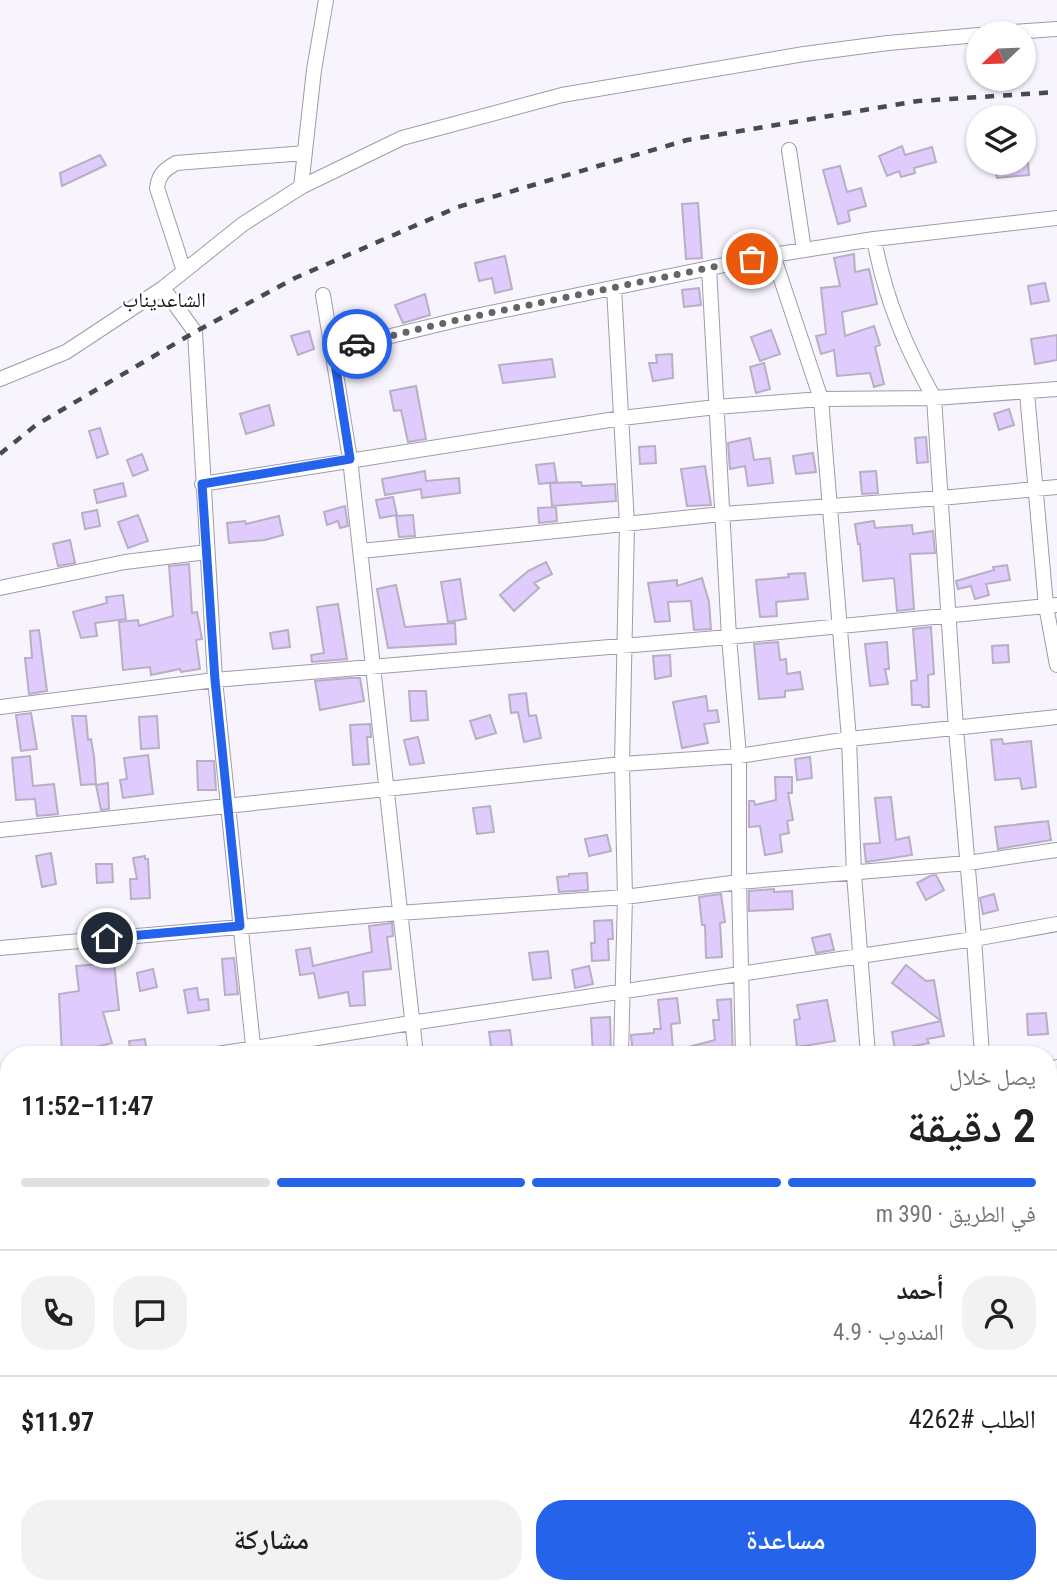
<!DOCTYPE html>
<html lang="ar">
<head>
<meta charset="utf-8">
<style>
  body { margin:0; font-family:"Roboto Condensed","Noto Naskh Arabic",sans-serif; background:#f2f2f2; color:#202124; direction:rtl; height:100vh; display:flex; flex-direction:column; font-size:26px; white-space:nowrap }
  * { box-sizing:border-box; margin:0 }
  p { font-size:23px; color:#757577 }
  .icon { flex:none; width:38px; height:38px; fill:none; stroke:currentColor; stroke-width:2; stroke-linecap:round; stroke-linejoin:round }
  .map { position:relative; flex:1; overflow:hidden; direction:ltr }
  .panel { position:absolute; left:0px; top:1046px; width:1057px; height:548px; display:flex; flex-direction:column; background:#fff; border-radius:28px 28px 0 0; box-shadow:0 2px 5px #0004; direction:rtl }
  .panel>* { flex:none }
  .needle { width:46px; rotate:247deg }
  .buttons { position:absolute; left:966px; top:21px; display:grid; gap:14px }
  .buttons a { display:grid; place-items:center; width:70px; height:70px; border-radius:50%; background:#fff; box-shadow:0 2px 5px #0004; font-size:35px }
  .pin { position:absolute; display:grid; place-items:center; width:60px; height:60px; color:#fff; margin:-30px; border:4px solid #fff; border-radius:50%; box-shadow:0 2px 7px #0007 }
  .courier { position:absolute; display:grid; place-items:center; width:70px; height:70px; margin:-35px; border:5px solid #2563eb; border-radius:50%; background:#fff; color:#222; box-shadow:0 2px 9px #0007 }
  .head em { font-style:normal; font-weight:600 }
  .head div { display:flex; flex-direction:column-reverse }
  .head { display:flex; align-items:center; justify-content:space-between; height:119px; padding:0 21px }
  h1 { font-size:46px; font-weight:600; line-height:52px }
  .bar { display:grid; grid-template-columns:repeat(4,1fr); gap:10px 7px; align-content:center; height:84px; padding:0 21px }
  .bar i { height:9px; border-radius:5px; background:#e0e0e0 }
  .bar .on { background:#2563eb }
  .bar p { grid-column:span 4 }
  .line { display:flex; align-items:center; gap:18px; padding:0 21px; border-top:2px solid #e0e0e0 }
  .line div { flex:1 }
  .round { display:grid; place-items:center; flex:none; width:74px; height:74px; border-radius:28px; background:#f2f2f2 }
  .primary-button { display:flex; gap:14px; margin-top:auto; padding:14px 21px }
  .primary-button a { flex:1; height:80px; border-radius:28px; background:#2563eb; color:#fff; font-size:28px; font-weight:600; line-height:80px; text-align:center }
  .primary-button a+a { background:#f2f2f2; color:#202124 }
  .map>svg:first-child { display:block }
</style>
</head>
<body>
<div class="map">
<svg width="1057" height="1593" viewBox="0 0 1057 1593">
  <rect width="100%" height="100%" fill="#f7f4fd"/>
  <path fill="#dfccfc" stroke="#b7afc3" stroke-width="2" d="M902,146L905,155L932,147L936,162L914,168L915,173L901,177L899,171L887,176L879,156Z
    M100,155L106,165L62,186L60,173Z
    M993,163H1028L1029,175L997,178Z
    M840,166L847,192L861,188L866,206L848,211L850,221L838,224L823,170Z
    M698,203L702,258L686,259L682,204Z
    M854,254L855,272L869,269L877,304L842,312L845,336L874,326L880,345L875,347L884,384L874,387L870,373L837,376L834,350L821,354L816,336L826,334L821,288L840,286L834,258Z
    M505,256L512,289L495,293L492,278L479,281L475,263Z
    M1045,283L1049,301L1031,304L1028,286Z
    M699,288L701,305L684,307L682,290Z
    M425,294L430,315L403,323L395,305Z
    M771,330L780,354L760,361L751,337Z
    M309,331L314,349L298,355L291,336Z
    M1057,335V360L1035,364L1031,339Z
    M672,354L673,378L653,381L649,363H657L656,355Z
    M552,359L555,377L503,383L499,365Z
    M764,363L770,389L756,393L750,367Z
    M416,386L426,439L408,442L401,410L394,411L390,391Z
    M269,405L274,425L246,434L240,414Z
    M1009,409L1014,425L999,430L994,414Z
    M100,428L108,454L97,458L89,431Z
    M926,437L928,462L917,463L915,438Z
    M750,438L754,460L770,458L773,483L748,486L745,466L730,469L728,443Z
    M655,446L656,463L640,464L639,447Z
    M813,453L816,472L796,474L793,456Z
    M142,454L148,470L133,476L127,460Z
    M554,463L557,482L539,484L536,465Z
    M705,466L711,505L687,506L681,469Z
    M425,471L426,481L459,478L460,493L422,498L421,489L385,495L382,479Z
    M876,471L878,493L862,494L860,472Z
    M581,482L582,486L615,484L616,501L552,506L550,483Z
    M123,483L126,496L97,503L94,490Z
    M393,497L397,515L380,518L376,500Z
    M345,506L348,526L340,528L338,521L327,525L324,512Z
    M556,507L557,521L539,523L538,508Z
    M97,510L100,526L85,529L82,513Z
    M138,515L148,541L128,548L118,522Z
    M413,515L415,536L399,537L396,516Z
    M279,516L283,535L265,540L229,543L227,523L245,521L246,524Z
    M874,521L875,528L912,525L913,534L933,531L935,553L910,554L914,609L897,611L894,578L863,581L860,544H858L855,524Z
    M70,540L75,563L58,566L53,544Z
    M546,562L552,574L534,583L539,588L514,611L500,595L528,571Z
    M189,564L192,613L197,612L202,639L196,640L200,669L181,672L180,669L151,675L150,667L123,670L119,622L138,620L139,626L173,616L169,566Z
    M1007,565L1010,580L986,584L989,595L975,599L971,586L958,589L956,581L994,570L993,567Z
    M805,573L808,599L776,602L777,616L760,617L756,580L789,577L788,574Z
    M702,578L709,602L711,629L694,630L691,601L668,602L670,621L655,622L648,583L677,580V586Z
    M460,579L466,619L448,622L441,582Z
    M396,585L405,627L455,623L456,644L388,648L377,589Z
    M123,595L126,619L95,623L97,636L81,638L73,612L107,603L106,597Z
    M338,604L347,659L312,662L311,655L324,653L317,607Z
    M931,627L934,674L928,675L929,707H922L921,705H912L911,681L917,680L913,629Z
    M39,630L47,691L29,694L25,658H32L30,631Z
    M288,630L290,647L273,649L270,633Z
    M778,642L780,660L786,659L787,674L800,672L803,689L785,691V697L759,699L754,644Z
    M887,642L889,669H885L888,684L870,686L865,644Z
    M1008,645L1009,662L993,663L992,646Z
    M670,655L671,676L655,679L653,656Z
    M350,678H360L364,701L320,710L315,681Z
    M409,691H426L428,720L411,721Z
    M526,693L529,716L536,715L541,738L524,742L518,712L511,713L509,695Z
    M706,696L708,711L717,710L719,722L704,724L708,743L682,748L673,702Z
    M31,713L37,749L21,751L16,715Z
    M490,715L496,733L476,739L470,721Z
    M72,716H86L88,740L91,739L94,756L96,784L81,785Z
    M157,716L159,748L141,749L139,717Z
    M370,724L371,737H367L369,764L353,765L350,725Z
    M418,737L424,763L410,765L404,740Z
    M1002,739L1003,744L1031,741L1036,787L1022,789L1020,778L995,780L991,740Z
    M148,755L153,794L123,798L120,780L127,779L124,758Z
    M30,756L33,786L54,784L58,814L37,816L35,799L16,800L12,758Z
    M810,757L812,778L797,780L795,759Z
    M197,761H214L216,790H198Z
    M775,777H792V793H788L793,820L787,821L789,833L780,835L782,852L765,855L760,826L749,827V801H754L755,805L776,800Z
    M108,783L109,809L101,810L96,785Z
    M891,797L896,840L909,837L912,855L866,862L864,844L880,843L875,798Z
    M490,806L494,832L477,834L473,808Z
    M1048,821L1051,840L998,849L995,827Z
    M607,835L611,851L589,856L585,839Z
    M51,853L56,884L42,887L36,856Z
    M145,856V859H148L150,898L131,899L130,879H137L133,858Z
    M96,864H112L113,882L97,883Z
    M587,873L588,890L559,892L557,877L569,876V874Z
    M936,875L944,890L926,900L917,883L930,876Z
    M774,889V892L792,891L793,909L749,911V891Z
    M721,894L725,922L720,923L722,957L706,958L705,925H702L699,897Z
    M994,894L998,910L983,914L980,898Z
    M612,920L613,939H608L609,960L592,961L591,943H595L594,921Z
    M392,923L393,936L387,937L391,969L363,972L365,1005L350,1006L348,992L319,998L314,973L300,975L296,950L310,948L313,966L372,952L369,926Z
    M830,934L834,950L816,953L812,938Z
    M548,951L551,978L533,980L529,953Z
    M234,958L238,994L225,995L222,959Z
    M114,963L119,1010L103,1012L112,1043L81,1051V1054H62L59,994L79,991L76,966Z
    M906,965L926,981L934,980L941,1021L892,983Z
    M589,966L593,984L575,988L572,970Z
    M153,969L157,987L140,991L137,973Z
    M197,988L199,1000L208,999L209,1010L188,1013L184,990Z
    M677,998L680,1023L671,1024L673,1051L715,1040L713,1020H719L717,1000L731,999L733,1055H655V1052L633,1055L631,1035L654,1033V1029H661L658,1000Z
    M827,1000L835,1041L797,1047L794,1020L800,1019L797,1005Z
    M1046,1013L1048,1034L1028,1035L1027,1014Z
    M610,1017L611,1055H593L591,1018Z
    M941,1021L944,1036L927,1039L929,1043L895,1050L892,1032Z
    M510,1030L513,1055H492L489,1032Z
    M145,1039L147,1055H131L129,1041Z"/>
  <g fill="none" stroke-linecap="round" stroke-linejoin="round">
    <defs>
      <path id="minor" d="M998,33L1057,29
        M789,150L804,250
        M301,187L314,70L326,0
        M874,239C885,298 905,346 934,398L956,729L974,939L982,1055
        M773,255L821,399L849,739L854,874L868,1055
        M709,268L729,637L739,756V882L743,1055
        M184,271L157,188C159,174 164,170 176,163L305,153
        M163,288L195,332L215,680L254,1055
        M614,288L627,524L622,764L625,897L621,1055
        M323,295L350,459L416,1055
        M333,350L461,319L773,255L874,239L1057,218
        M0,379L66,352L163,288L243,224L301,187L402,138L562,95L804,54L888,43L978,35
        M1027,393L1046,606L1057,665
        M202,484L622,418L716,407L821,399L934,398L1057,389
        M361,551L722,514L941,498L1057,487
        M0,588L125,562L207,552
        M0,707L215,680L729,637L1057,605
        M0,830L622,764L739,756L849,739L1057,717
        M0,948L399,913L625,897L739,882L968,863L1057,850
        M211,1055L411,1023L974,939L1057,924
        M1048,1069L1057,1067
        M0,1090L9,1089
        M0,1151L9,1225
        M1048,1181L1057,1179
        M0,1372H9
        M1048,1431L1057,1429
        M1048,1486L1057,1530
        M48,1586L49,1593
        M188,1586L189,1593
        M472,1586V1593
        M615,1586V1593
        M790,1586V1593
        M926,1586L928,1593
        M249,1593L274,1586"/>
    </defs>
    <use href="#minor" stroke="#a19aad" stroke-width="16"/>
    <use href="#minor" stroke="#fff" stroke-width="14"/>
    <path stroke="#4b4950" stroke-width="4.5" stroke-dasharray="9 9" stroke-linecap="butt" d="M0,454L36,425L195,332L295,278L458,207L687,140L918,101L1057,92"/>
  </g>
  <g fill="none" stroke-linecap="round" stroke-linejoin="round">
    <path stroke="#66646b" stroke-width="7" stroke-dasharray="0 12.6" d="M357,344L461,319L752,259"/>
    <path stroke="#2563eb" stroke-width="9" d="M107,938L240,926L215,680L202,484L350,459L333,350L357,344"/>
  </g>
  <g text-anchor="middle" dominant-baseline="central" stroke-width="5" stroke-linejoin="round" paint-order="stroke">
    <g font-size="21" fill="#18161d" stroke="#fff">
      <text x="164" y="300">الشاعديناب</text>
    </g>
  </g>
</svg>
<div class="buttons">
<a><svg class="needle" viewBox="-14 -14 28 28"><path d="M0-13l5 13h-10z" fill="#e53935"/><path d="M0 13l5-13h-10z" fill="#757577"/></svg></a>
<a><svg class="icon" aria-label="layers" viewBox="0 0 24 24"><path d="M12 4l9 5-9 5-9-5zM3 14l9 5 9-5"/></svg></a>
</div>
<div class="pin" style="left:752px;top:259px;background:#ea580c"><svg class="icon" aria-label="bag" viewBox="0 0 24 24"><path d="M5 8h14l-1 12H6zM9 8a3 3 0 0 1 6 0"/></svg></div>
<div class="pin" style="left:107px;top:938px;background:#1f2937"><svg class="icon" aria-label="home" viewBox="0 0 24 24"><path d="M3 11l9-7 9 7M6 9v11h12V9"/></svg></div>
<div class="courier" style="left:357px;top:344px"><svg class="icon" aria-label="car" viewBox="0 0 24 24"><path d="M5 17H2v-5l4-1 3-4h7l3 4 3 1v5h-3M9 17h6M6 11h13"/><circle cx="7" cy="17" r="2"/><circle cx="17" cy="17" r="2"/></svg></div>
<section class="panel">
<div class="head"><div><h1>2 دقيقة</h1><p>يصل خلال</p></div><em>11:47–11:52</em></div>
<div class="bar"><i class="on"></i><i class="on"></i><i class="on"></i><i></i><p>في الطريق · 390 m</p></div>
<div class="line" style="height:126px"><a class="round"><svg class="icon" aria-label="person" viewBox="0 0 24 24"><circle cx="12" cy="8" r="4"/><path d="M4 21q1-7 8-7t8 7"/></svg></a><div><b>أحمد</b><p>المندوب · 4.9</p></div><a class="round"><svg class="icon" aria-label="chat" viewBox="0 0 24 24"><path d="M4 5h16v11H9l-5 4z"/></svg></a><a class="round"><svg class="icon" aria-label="phone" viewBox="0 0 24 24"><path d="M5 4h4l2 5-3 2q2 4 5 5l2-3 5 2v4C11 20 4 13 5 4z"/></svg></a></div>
<div class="line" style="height:91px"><div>الطلب #4262</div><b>$11.97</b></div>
<div class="primary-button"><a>مساعدة</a><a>مشاركة</a></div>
</section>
</div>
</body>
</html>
